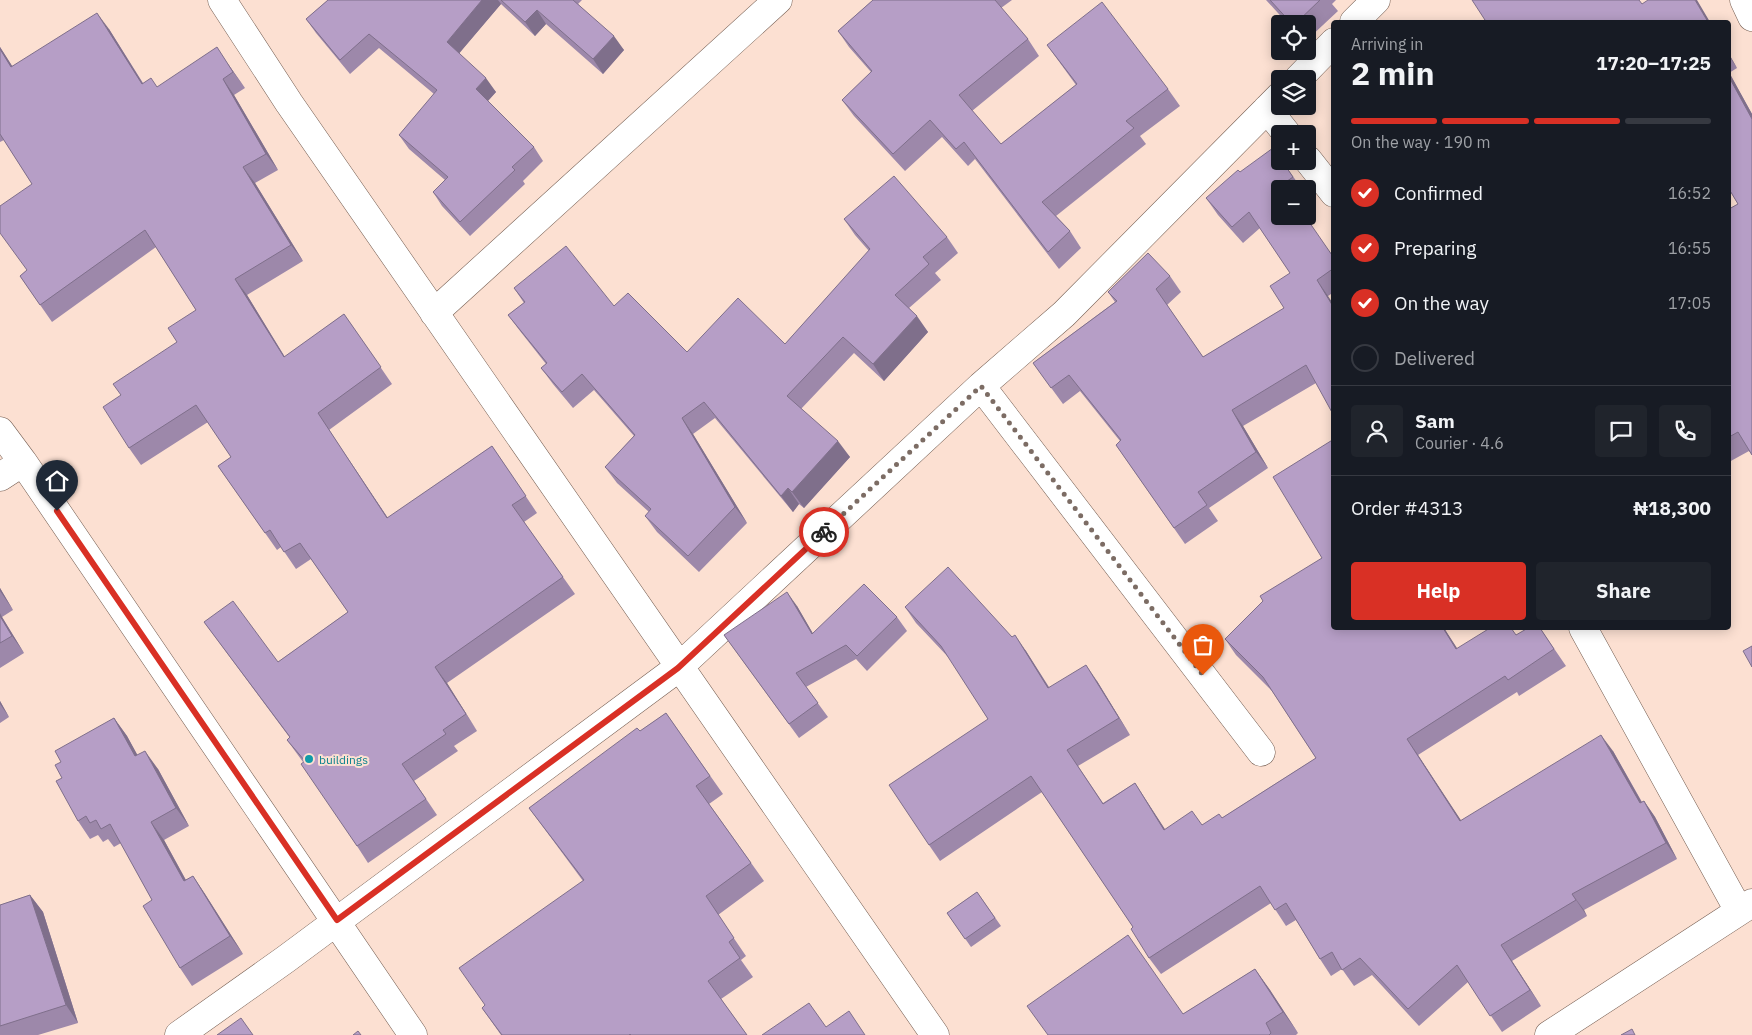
<!DOCTYPE html>
<html lang="en">
<head>
<meta charset="utf-8">
<style>
  body { margin:0; font-family:"IBM Plex Sans",sans-serif; background:#20242c; color:#f1f3f6; height:100vh; display:flex; flex-direction:column; font-size:19px; white-space:nowrap }
  * { box-sizing:border-box; margin:0 }
  p { font-size:16px; color:#9ea1a6 }
  .icon { flex:none; width:28px; height:28px; fill:none; stroke:currentColor; stroke-width:2; stroke-linecap:round; stroke-linejoin:round }
  .map { position:relative; flex:1; overflow:hidden }
  .sheet { position:absolute; left:1331px; top:20px; width:400px; height:610px; display:flex; flex-direction:column; background:#171b24; border-radius:5px; box-shadow:0 2px 12px #0003 }
  .sheet>* { flex:none }
  .fabs { position:absolute; left:1271px; top:15px; display:grid; gap:10px }
  .fabs a { display:grid; place-items:center; width:45px; height:45px; border-radius:5px; background:#171b24; box-shadow:0 2px 12px #0003; font-size:25px }
  .pin { position:absolute; display:grid; place-items:center; width:42px; height:42px; color:#fff; margin:-51px -21px; border-radius:50% 50% 50% 0; rotate:-45deg; box-shadow:0 0 5px #0007 }
  .pin .icon { rotate:45deg }
  .courier { position:absolute; display:grid; place-items:center; width:50px; height:50px; margin:-25px; border:4px solid #d93025; border-radius:50%; background:#fff; color:#222; box-shadow:0 1px 6px #0007 }
  .headline em { font-style:normal; font-weight:700 }
  .headline div { display:flex; flex-direction:column-reverse }
  .headline { display:flex; align-items:center; justify-content:space-between; height:85px; padding:0 20px }
  h1 { font-size:32px; font-weight:700; line-height:38px }
  .bar { display:grid; grid-template-columns:repeat(4,1fr); gap:8px 5px; align-content:center; height:60px; padding:0 20px }
  .bar i { height:6px; border-radius:4px; background:#363941 }
  .bar .active { background:#d93025 }
  .bar p { grid-column:span 4 }
  .line { display:flex; align-items:center; gap:12px; padding:0 20px; border-top:1px solid #363941 }
  .line div { flex:1 }
  .round { display:grid; place-items:center; flex:none; width:52px; height:52px; border-radius:5px; background:#20242c }
  ol { padding:0 20px; list-style:none }
  li { display:flex; align-items:center; gap:15px; height:55px }
  li p { margin-inline-start:auto }
  li .icon { padding:5px; border-radius:50%; background:#d93025; color:#fff; stroke-width:4 }
  li:last-child { color:#9ea1a6 }
  li i { width:28px; height:28px; border:2px solid #363941; border-radius:50% }
  .primary-button { display:flex; gap:10px; margin-top:auto; padding:10px 20px }
  .primary-button a { flex:1; height:58px; border-radius:5px; background:#d93025; color:#fff; font-size:20px; font-weight:700; line-height:58px; text-align:center }
  .primary-button a+a { background:#20242c; color:#f1f3f6 }
  .map>svg:first-child { display:block }
</style>
</head>
<body>
<div class="map">
<svg width="1752" height="1035" viewBox="0 0 1752 1035">
  <rect width="100%" height="100%" fill="#fce0d2"/>
  <g fill="none" stroke-linecap="round" stroke-linejoin="round">
    <defs>
      <path id="minor" d="M222,0L289,103L935,1035
        M1744,0L1752,17
        M1354,22L1376,0
        M1298,79L1334,42
        M1267,109L1287,134
        M1308,160L1334,193
        M434,313L778,0
        M981,386L1261,752
        M0,431L23,462L413,1035
        M0,477L23,462
        M1583,628L1739,911
        M179,1035L286,959L678,668L981,386L1064,314L1280,96
        M1549,1035L1752,903"/>
    </defs>
    <use href="#minor" stroke="#745d51" stroke-width="29"/>
    <use href="#minor" stroke="#fff" stroke-width="28"/>
  </g>
  <path fill="#9d88aa" d="M328,0H582L578,4L624,50L603,74L546,24L535,36L501,4L459,53L496,92L488,101L534,147L543,161L523,181L525,184L470,236L442,206L433,192L445,180L409,149L399,135L434,94L379,48L350,74L316,33L306,19Z
    M873,0H1012L1001,8L1028,39L1039,56L972,111L1001,144L1076,85L1047,45L1168,89L1180,106L1140,136L1146,144L1056,216L1070,231L1081,248L1059,269L975,159L968,166L942,137L905,171L854,116L842,100L871,72L849,47L838,31Z
    M1266,0H1336L1332,4L1338,11L1308,39V24H1288Z
    M109,29L143,83L157,87L228,64L245,88L234,95L278,170L255,183L303,261L247,295L285,357L344,314L392,384L329,430L388,518L492,446L537,513L524,522L575,594L447,683L477,731L454,746L458,751L414,781L437,815L368,863L357,846L303,762L287,740L290,738L204,622L278,662L348,612L311,559L296,569L281,547L277,550L218,466L231,457L208,422L141,465L129,448L121,395L177,342L196,310L156,247L52,322L20,276L27,270L32,184L4,140L0,142V47L12,66Z
    M1729,54L1737,68L1729,73L1752,114V455L1749,451L1729,462V209L1738,204L1729,189Z
    M1282,161L1302,189H1280L1334,258V292L1328,296L1316,383L1243,426L1268,468L1209,508L1218,521L1185,544L1116,445L1120,441L1080,391L1063,404L1033,363L1115,302L1108,292L1170,276L1181,292L1167,305L1203,357L1284,308L1290,273L1260,228L1243,243L1218,215L1206,198L1240,172Z
    M844,219L947,237L958,253L935,273L941,280L909,308L928,332L884,381L854,353L801,409L850,457L804,508L799,504L793,512L715,418L693,434L747,523L699,572L657,532L645,516L649,512L617,483L605,467L634,436L594,390L573,408L553,384L541,368L546,364L520,331L508,315L524,303L514,288L614,306L687,352L785,344L869,251L855,235Z
    M1322,558L1334,628H1444L1457,649L1516,635L1540,628L1566,666L1519,696L1517,692L1418,755L1461,821L1613,751L1642,802L1644,801L1655,817L1677,859L1584,910L1587,916L1512,961L1541,1006L1502,1032L1468,982L1419,1026L1372,975L1354,986L1342,969L1331,976L1320,959L1296,920L1286,926L1271,903L1161,974L1149,958L1133,927L1042,792L940,861L929,845L988,719L950,659L916,623L905,607L1012,637L1026,651L1049,687L1097,681L1130,735L1078,766L1103,803L1135,783L1165,830L1202,825L1222,818L1316,758L1272,691L1236,655L1225,639Z
    M0,588L13,610L2,617L24,653L0,668Z
    M797,606L813,634L897,617L907,631L867,671L856,659L806,687L828,717L799,738L724,635Z
    M0,701L9,717L0,723Z
    M666,713L723,794L709,804L764,881L718,915L746,956L741,960L753,977L721,999L747,1035H501L482,1008L485,1006L583,881L529,808Z
    M114,718L127,736L137,755L158,769L189,826L164,840L186,880L193,876L205,894L243,954L192,986L180,968L152,900L121,843L114,847L108,839L103,842L98,835L90,839L78,821L62,778L61,762Z
    M977,892L1001,926L971,947L947,913Z
    M30,895L43,912L78,1023L38,1035H0V905Z
    M1255,969L1270,990L1298,1033L1296,1035H1048L1183,1014Z"/>
  <path fill="#7f6f8b" d="M482,0H498L501,4L457,56L447,42Z
    M1695,0H1697L1710,22H1708Z
    M537,10L546,24L535,36L525,22Z
    M97,13L109,29L153,100L142,84Z
    M614,36L624,50L603,74L593,59Z
    M0,47L23,83L11,67L0,49Z
    M217,47L228,64L245,88L233,72Z
    M1729,54L1737,68L1729,56Z
    M1729,72L1752,114V119L1729,77Z
    M486,78L496,92L486,103L476,89Z
    M223,79L234,95L278,170L266,154Z
    M243,167L255,183L303,261L291,245Z
    M235,279L247,295L295,374L284,357Z
    M1317,280L1328,296L1334,305V308Z
    M917,316L928,332L884,381L873,364Z
    M1232,410L1243,426L1268,468L1256,452Z
    M318,413L329,430L399,535L387,518Z
    M682,418L693,434L747,523L735,507Z
    M838,441L850,457L804,508L792,492Z
    M788,488L799,504L793,512L781,496Z
    M0,588L13,610L0,591Z
    M787,592L797,606L822,649L812,634Z
    M0,613L2,617L24,653L12,636L0,616Z
    M1443,628H1444L1468,665L1456,649Z
    M1015,635L1026,651L1059,704L1048,688Z
    M1086,665L1097,681L1130,735L1119,718Z
    M435,667L447,683L477,731L466,714Z
    M0,701L9,717L0,704Z
    M114,718L127,736L148,774L135,756Z
    M1601,735L1613,751L1651,819L1640,803Z
    M1407,739L1418,755L1472,837L1460,821Z
    M145,751L158,769L189,826L176,808Z
    M1135,783L1146,800L1176,846L1164,830Z
    M1644,801L1655,817L1677,859L1666,843Z
    M151,822L164,840L196,899L184,881Z
    M193,876L205,894L243,954L230,936Z
    M1572,894L1584,910L1587,916L1576,900Z
    M30,895L43,912L78,1023L66,1005Z
    M1501,945L1512,961L1541,1006L1530,990Z
    M1255,969L1270,990L1298,1033L1283,1012Z"/>
  <path fill="#b69ec6" stroke="#7f6f8b" d="M328,0H482L447,42L486,78L476,89L534,147L512,167L515,170L460,222L433,192L448,177L399,135L437,90L369,34L340,60L306,19Z
    M501,0H573L614,36L593,59L537,10L525,22Z
    M873,0H995L1028,39L959,95L1001,144L1077,84L1047,45L1102,2L1168,89L1126,121L1134,128L1042,202L1070,231L1048,252L964,142L956,149L930,120L893,154L842,100L872,71L838,31Z
    M1270,0H1320L1295,24H1292Z
    M1472,0H1639L1642,4L1648,0H1695L1708,22H1480L1485,20Z
    M97,13L142,84L151,78L157,87L217,47L233,72L223,79L266,154L243,167L291,245L235,279L284,357L344,314L381,367L318,413L387,518L492,446L526,496L512,505L563,577L435,667L466,714L443,730L446,734L402,764L426,799L357,846L301,764L305,761L287,740L290,737L204,622L233,601L278,662L348,612L300,543L284,552L270,530L265,533L218,466L231,457L196,405L129,448L103,407L121,395L113,384L177,342L168,328L196,310L145,230L40,305L20,276L27,270L0,233V206L32,184L0,134V49L11,67Z
    M1729,77L1752,119V455L1738,432L1729,437V209L1738,204L1729,189Z
    M1273,148L1280,158V161H1282L1293,177L1283,184L1286,189H1280V216H1305L1334,258V268L1317,280L1334,308V416L1306,365L1232,410L1256,452L1198,492L1207,505L1174,528L1116,445L1121,440L1069,375L1051,388L1033,363L1117,301L1108,292L1148,253L1170,276L1156,289L1203,357L1284,308L1270,286L1290,273L1249,212L1232,227L1206,198L1238,170L1240,172Z
    M894,176L947,237L923,257L929,264L895,295L917,316L873,364L843,337L787,396L838,441L792,492L788,488L781,496L704,402L682,418L735,507L688,556L645,516L651,509L605,467L635,435L582,374L562,392L541,368L547,363L508,315L525,302L514,288L566,246L614,306L628,293L687,352L738,298L785,344L870,249L844,219Z
    M1334,439V628H1443L1456,649L1490,628H1511L1516,635L1528,628H1540L1554,649L1508,680L1505,676L1407,739L1460,821L1601,735L1640,803L1644,801L1666,843L1572,894L1576,900L1501,945L1530,990L1490,1016L1457,965L1408,1009L1360,958L1342,970L1332,952L1320,959L1286,903L1275,910L1260,886L1149,958L1131,929L1133,927L1031,776L929,845L889,785L988,719L941,646L905,607L948,567L1012,637L1015,635L1048,688L1086,665L1119,718L1067,750L1103,804L1135,783L1164,830L1192,811L1202,825L1219,814L1222,818L1316,758L1263,677L1225,639L1263,601L1260,596L1322,558L1273,477Z
    M864,584L897,617L857,656L846,645L796,673L818,703L789,724L724,635L787,592L812,634Z
    M0,616L12,636L0,643Z
    M1752,646V667L1743,651Z
    M666,713L710,776L696,786L751,863L706,896L734,938L729,942L740,958L708,981L747,1035H631L630,1034L629,1035H502L482,1008L485,1005L459,968L584,880L529,808L637,728L640,731Z
    M114,718L135,756L145,751L176,808L151,822L184,881L193,876L230,936L180,968L143,906L152,900L110,824L101,829L96,820L90,823L86,816L78,821L56,781L62,778L55,765L61,762L55,751Z
    M977,892L995,918L965,939L947,913Z
    M30,895L66,1005L0,1026V905Z
    M1128,935L1183,1014L1255,969L1283,1012L1266,1023L1271,1033L1269,1035H1048L1027,1006Z
    M809,1003L826,1027L849,1011L865,1035H762Z
    M241,1018L253,1035H217Z
    M1632,1029L1635,1035H1621Z
    M358,1031L361,1035H353Z"/>
  <g fill="none" stroke-linecap="round" stroke-linejoin="round">
    <path stroke="#7c6c64" stroke-width="5" stroke-dasharray="0 9" d="M824,532L981,386L1203,675"/>
    <path stroke="#d93025" stroke-width="6" d="M57,511L337,920L678,668L824,532"/>
  </g>
  <circle fill="#0f9aa8" stroke="#fce0d2" stroke-width="2" cx="309" cy="759" r="5"/>
  <g text-anchor="middle" dominant-baseline="central" stroke-width="4" stroke-linejoin="round" paint-order="stroke">
    <g font-size="12" fill="#0d838f" stroke="#fce0d2" text-anchor="start">
      <text x="319" y="759">buildings</text>
    </g>
  </g>
</svg>
<div class="fabs">
<a><svg class="icon" aria-label="locate" viewBox="0 0 24 24"><circle cx="12" cy="12" r="6"/><path d="M12 2v4M12 18v4M2 12h4M18 12h4"/></svg></a>
<a><svg class="icon" aria-label="layers" viewBox="0 0 24 24"><path d="M12 4l9 5-9 5-9-5zM3 14l9 5 9-5"/></svg></a>
<a>+</a>
<a>−</a>
</div>
<div class="pin" style="left:1203px;top:675px;background:#ea580c"><svg class="icon" aria-label="bag" viewBox="0 0 24 24"><path d="M5 8h14l-1 12H6zM9 8a3 3 0 0 1 6 0"/></svg></div>
<div class="pin" style="left:57px;top:511px;background:#1f2937"><svg class="icon" aria-label="home" viewBox="0 0 24 24"><path d="M3 11l9-7 9 7M6 9v11h12V9"/></svg></div>
<div class="courier" style="left:824px;top:532px"><svg class="icon" aria-label="bike" viewBox="0 0 24 24"><circle cx="6" cy="16" r="4"/><circle cx="18" cy="16" r="4"/><path d="M6 16l4-8h5l3 8M10 8l3 8H6M13 5h3"/></svg></div>
<section class="sheet">
<div class="headline"><div><h1>2 min</h1><p>Arriving in</p></div><em>17:20–17:25</em></div>
<div class="bar"><i class="active"></i><i class="active"></i><i class="active"></i><i></i><p>On the way · 190 m</p></div>
<ol>
<li><svg class="icon" aria-label="check" viewBox="0 0 24 24"><path d="M5 12l5 5 9-10"/></svg>Confirmed<p>16:52</p></li>
<li><svg class="icon" aria-label="check" viewBox="0 0 24 24"><path d="M5 12l5 5 9-10"/></svg>Preparing<p>16:55</p></li>
<li><svg class="icon" aria-label="check" viewBox="0 0 24 24"><path d="M5 12l5 5 9-10"/></svg>On the way<p>17:05</p></li>
<li><i></i>Delivered</li>
</ol>
<div class="line" style="height:90px"><a class="round"><svg class="icon" aria-label="person" viewBox="0 0 24 24"><circle cx="12" cy="8" r="4"/><path d="M4 21q1-7 8-7t8 7"/></svg></a><div><b>Sam</b><p>Courier · 4.6</p></div><a class="round"><svg class="icon" aria-label="chat" viewBox="0 0 24 24"><path d="M4 5h16v11H9l-5 4z"/></svg></a><a class="round"><svg class="icon" aria-label="phone" viewBox="0 0 24 24"><path d="M5 4h4l2 5-3 2q2 4 5 5l2-3 5 2v4C11 20 4 13 5 4z"/></svg></a></div>
<div class="line" style="height:65px"><div>Order #4313</div><b>₦18,300</b></div>
<div class="primary-button"><a>Help</a><a>Share</a></div>
</section>
</div>
</body>
</html>
